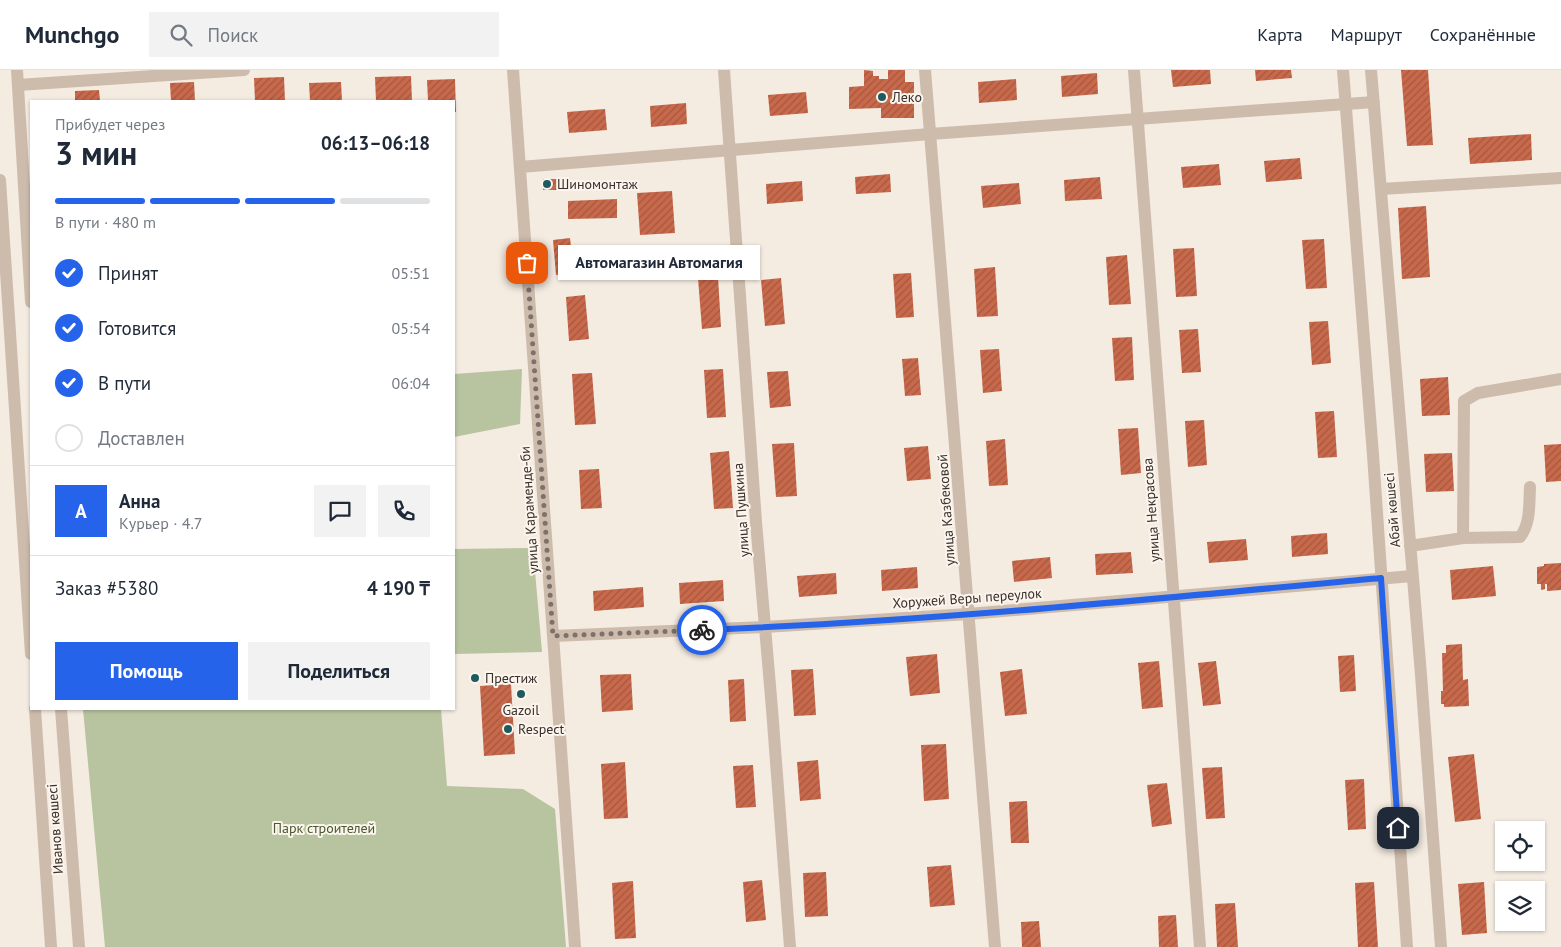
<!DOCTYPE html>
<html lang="ru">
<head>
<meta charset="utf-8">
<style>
  body { margin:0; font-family:"PT Sans",sans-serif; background:#f2f2f3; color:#1f2937; height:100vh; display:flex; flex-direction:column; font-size:19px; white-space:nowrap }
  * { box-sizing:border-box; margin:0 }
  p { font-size:16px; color:#747a83 }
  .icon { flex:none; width:28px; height:28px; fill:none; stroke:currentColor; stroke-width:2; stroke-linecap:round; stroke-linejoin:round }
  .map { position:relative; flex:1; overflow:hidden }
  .drawer { position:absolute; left:30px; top:30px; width:425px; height:610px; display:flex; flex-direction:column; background:#fff; border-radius:0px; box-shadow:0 1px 4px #0004 }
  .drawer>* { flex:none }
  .fabs { position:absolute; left:1495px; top:751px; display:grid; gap:10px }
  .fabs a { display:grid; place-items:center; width:50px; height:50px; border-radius:0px; background:#fff; box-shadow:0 1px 4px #0004; font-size:25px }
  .pin { position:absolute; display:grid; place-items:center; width:42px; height:42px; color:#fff; margin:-21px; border-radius:10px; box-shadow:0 2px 8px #0006 }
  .courier { position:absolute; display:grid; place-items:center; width:50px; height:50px; margin:-25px; border:4px solid #2563eb; border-radius:50%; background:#fff; color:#222; box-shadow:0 1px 6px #0007 }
  .bubble { position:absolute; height:35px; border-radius:0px; background:#fff; box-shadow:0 1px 4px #0004; font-size:16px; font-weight:700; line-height:35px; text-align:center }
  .headline em { font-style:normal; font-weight:700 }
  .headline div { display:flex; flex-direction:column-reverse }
  .headline { display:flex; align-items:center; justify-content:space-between; height:85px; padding:0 25px }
  h1 { font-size:32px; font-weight:700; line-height:38px }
  .bar { display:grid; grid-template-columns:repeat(4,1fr); gap:8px 5px; align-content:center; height:60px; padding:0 25px }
  .bar i { height:6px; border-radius:4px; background:#e0e1e3 }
  .bar .on { background:#2563eb }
  .bar p { grid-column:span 4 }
  .line { display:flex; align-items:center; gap:12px; padding:0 25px; border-top:1px solid #e0e1e3 }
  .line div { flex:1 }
  .round { display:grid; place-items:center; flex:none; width:52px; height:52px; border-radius:0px; background:#f2f2f3 }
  ol { padding:0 25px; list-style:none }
  li { display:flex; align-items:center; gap:15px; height:55px }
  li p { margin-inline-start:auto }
  li .icon { padding:5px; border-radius:50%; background:#2563eb; color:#fff; stroke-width:4 }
  li:last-child { color:#747a83 }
  li i { width:28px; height:28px; border:2px solid #e0e1e3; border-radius:50% }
  .primary-button { display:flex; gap:10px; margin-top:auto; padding:10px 25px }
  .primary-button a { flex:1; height:58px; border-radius:0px; background:#2563eb; color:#fff; font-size:20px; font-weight:700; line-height:58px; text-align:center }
  .primary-button a+a { background:#f2f2f3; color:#1f2937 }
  header { display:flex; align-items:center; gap:30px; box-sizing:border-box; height:70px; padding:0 25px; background:#fff; border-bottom:1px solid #e0e1e3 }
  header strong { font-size:24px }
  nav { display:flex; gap:28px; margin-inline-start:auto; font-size:18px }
  .search { width:350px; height:45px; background:#f2f2f3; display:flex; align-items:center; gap:12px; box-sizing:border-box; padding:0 18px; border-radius:0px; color:#747a83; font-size:19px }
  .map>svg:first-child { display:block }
</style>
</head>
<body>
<header>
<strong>Munchgo</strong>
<div class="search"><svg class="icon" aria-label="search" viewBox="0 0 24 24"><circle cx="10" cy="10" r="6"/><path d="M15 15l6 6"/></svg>Поиск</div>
<nav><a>Карта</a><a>Маршрут</a><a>Сохранённые</a></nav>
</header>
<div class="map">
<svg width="1561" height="877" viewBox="0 0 1561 877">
  <defs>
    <pattern id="building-hatch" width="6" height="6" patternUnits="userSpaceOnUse" patternTransform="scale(1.25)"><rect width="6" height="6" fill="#c8694b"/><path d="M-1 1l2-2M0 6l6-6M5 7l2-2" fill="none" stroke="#a4573f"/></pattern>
  </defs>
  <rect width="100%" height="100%" fill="#f4ebe1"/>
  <path fill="#b8c4a0" d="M522,299L520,354L454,367V304Z
    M533,478L542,582L454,584V479Z
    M83,639H441L447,716L523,719L555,739L566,877H105Z"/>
  <path fill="url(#building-hatch)" d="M864,0L873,1V6H879V9H888V0H905V12H914V48H881V38L849,39V17L864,16Z
    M1171,0H1210L1211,14L1173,17Z
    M1255,0H1291L1292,8L1256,11Z
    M1401,0H1428L1433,75L1407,76Z
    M1097,3L1098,24L1062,27L1061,6Z
    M411,6L412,31H376L375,7Z
    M284,7L285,31H255L254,8Z
    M455,9L456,42H454V31H428L427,10Z
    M1016,9L1017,30L979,33L978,12Z
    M194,12L195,31H171L170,13Z
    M341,12L342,31H310L309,13Z
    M99,20L100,31H75V21Z
    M806,22L808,43L770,46L768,25Z
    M686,33L687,54L651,57L650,36Z
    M605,39L607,60L569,63L567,42Z
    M1531,64L1532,90L1470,94L1468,68Z
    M1300,88L1302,109L1266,112L1264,91Z
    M1219,94L1221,115L1183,118L1181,97Z
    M890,104L891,122L856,124L855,107Z
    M1100,107L1102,129L1065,131L1064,110Z
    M543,109H562V120H543Z
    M802,111L803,131L767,134L766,114Z
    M1019,113L1021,134L983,138L981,116Z
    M672,121L675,163L640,165L637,123Z
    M617,129V148L568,149V131Z
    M1426,136L1430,207L1402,209L1398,138Z
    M570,168L574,203L556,205L553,170Z
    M1324,169L1327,218L1306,219L1302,170Z
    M1194,178L1197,226L1176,227L1173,179Z
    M1127,185L1131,234L1109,235L1106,187Z
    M995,197L998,246L977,247L974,199Z
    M911,203L914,247L896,248L893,204Z
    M718,207L721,257L702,259L698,208Z
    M781,208L785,254L765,256L761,210Z
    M585,225L589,269L569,271L566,227Z
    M1328,251L1331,293L1312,295L1309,252Z
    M1198,259L1201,302L1182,303L1179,260Z
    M1132,267L1134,310L1115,311L1112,268Z
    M999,279L1002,321L983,323L980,280Z
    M918,288L921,325L905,326L902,289Z
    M723,299L726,347L707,348L704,300Z
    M788,301L791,336L770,338L767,302Z
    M592,303L596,354L575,355L572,304Z
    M1448,307L1450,345L1422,346L1420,309Z
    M1334,341L1337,387L1318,388L1315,342Z
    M1204,350L1207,395L1188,397L1185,351Z
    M1138,358L1141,403L1121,405L1118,359Z
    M1005,369L1008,415L989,416L986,371Z
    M794,373L797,426L776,427L772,374Z
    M1561,374V411L1546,412L1544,375Z
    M928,376L931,409L907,411L904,378Z
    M729,381L733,438L714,439L710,383Z
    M1452,383L1454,421L1426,422L1424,384Z
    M599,399L602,438L581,439L579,400Z
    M1327,463L1328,484L1292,487L1291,466Z
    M1246,469L1248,490L1209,493L1207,472Z
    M1131,482L1133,503L1096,505L1095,484Z
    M1050,487L1052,508L1014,512L1012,491Z
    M1561,493V520L1547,521V514H1545V519L1541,520V514H1537V497L1544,496V494Z
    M1493,496L1496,526L1452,530L1450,500Z
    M917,497L918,518L882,521L881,500Z
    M836,503L837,524L799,527L797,506Z
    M723,510L724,531L680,534L679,513Z
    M643,517L644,537L594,541L593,521Z
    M1462,574L1463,610L1468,609L1469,636L1444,637V634H1441V621H1443L1442,583H1446V575Z
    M937,584L940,623L910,626L906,587Z
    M1354,585L1356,621L1340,622L1338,586Z
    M1159,591L1163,637L1142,639L1138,593Z
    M1216,591L1221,634L1203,636L1198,593Z
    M813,599L816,645L794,646L791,600Z
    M1022,599L1027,644L1005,646L1000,602Z
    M631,604L633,640L602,642L600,605Z
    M744,609L746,651L730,652L728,610Z
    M511,614L515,684L484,686L480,616Z
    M946,674L949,729L924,731L921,675Z
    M1474,684L1481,749L1455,752L1448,687Z
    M818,690L821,729L800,731L797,692Z
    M625,692L628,748L604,749L601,694Z
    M753,695L756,737L736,738L733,696Z
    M1222,697L1225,748L1206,749L1202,698Z
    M1364,709L1366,759L1348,760L1345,710Z
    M1167,713L1172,754L1152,757L1147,715Z
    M1027,731L1029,773H1011L1009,732Z
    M951,795L955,835L930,837L927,797Z
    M826,802L828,846L805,847L803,803Z
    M762,810L766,850L746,852L743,812Z
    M633,811L636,868L615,869L612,813Z
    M1374,812L1378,877H1358L1355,813Z
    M1484,812L1487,863L1462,865L1458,814Z
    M1235,833L1238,877H1217L1215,834Z
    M1176,845L1178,877H1159L1158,846Z
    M1039,851L1041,877H1022L1021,852Z"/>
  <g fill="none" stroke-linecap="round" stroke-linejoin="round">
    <path stroke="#cdbbac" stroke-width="12" d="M17,0L31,232
      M513,0L575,877
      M724,0L756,452L772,639L790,877
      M925,0L995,877
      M1134,0L1200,877
      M1343,0L1373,385L1407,877
      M1371,0L1421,605L1441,877
      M18,15L244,0
      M520,97L930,64L1374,32
      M0,110L31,584
      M1381,119L1561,108
      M1463,468L1464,331L1478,323L1561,309
      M1410,476L1463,468L1520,467C1531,453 1529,433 1530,417
      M553,566L765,557L968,544L1412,506
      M35,639L51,877
      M61,639L79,877"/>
  </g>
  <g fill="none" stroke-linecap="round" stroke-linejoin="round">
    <path stroke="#7c716b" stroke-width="5" stroke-dasharray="0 9" d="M527,193L553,566L702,560"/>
    <path stroke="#2563eb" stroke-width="6" d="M702,560C929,551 1155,529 1381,508L1398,758"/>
  </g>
  <g fill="#1f5a5e" stroke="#fbf5ee" stroke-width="2">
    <circle cx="882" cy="27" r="5"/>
    <circle cx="547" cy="114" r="5"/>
    <circle cx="475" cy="608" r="5"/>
    <circle cx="521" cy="624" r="5"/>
    <circle cx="508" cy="659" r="5"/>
  </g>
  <g text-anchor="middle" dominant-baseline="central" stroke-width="4" stroke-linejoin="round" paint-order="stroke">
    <g font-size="14" fill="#3b302b" stroke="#fbf5ee" text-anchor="start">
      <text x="892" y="27">Леко</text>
      <text x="557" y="114">Шиномонтаж</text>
      <text x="485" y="608">Престиж</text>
      <text x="521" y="640" text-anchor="middle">Gazoil</text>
      <text x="518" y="659">Respect</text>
    </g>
    <g font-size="14" fill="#3b302b" stroke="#fbf5ee">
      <text transform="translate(529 440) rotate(-94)">улица Караменде-би</text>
      <text transform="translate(741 440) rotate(-94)">улица Пушкина</text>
      <text transform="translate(946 440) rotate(-94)">улица Казбековой</text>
      <text transform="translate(1151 440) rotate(-94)">улица Некрасова</text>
      <text transform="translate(1392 440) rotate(-95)">Абай көшесі</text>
      <text transform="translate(967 528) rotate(-4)">Хоружей Веры переулок</text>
      <text transform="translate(55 759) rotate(-94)">Иванов көшесі</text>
    </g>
    <g font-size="14" fill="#4a5a2e" stroke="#fbf5ee">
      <text x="324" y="758">Парк строителей</text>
    </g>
  </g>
</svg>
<div class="fabs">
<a><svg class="icon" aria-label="locate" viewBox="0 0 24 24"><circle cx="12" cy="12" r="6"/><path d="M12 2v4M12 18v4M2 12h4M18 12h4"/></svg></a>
<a><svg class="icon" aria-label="layers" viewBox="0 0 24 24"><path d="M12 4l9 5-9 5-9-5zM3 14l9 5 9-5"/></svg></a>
</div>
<div class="pin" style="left:527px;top:193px;background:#ea580c"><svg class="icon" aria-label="bag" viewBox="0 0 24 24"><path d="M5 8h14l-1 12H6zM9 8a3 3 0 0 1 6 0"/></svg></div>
<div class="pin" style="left:1398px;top:758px;background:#1f2937"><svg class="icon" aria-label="home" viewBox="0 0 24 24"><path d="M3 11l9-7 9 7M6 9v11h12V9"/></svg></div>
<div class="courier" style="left:702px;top:560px"><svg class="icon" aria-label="bike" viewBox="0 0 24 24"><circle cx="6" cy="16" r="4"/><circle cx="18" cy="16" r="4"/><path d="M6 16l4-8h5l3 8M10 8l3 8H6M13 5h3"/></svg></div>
<div class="bubble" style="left:558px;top:175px;width:202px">Автомагазин Автомагия</div>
<section class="drawer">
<div class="headline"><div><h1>3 мин</h1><p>Прибудет через</p></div><em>06:13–06:18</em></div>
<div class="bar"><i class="on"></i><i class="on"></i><i class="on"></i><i></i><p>В пути · 480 m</p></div>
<ol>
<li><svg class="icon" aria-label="check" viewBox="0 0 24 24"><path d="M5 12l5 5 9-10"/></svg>Принят<p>05:51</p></li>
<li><svg class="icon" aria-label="check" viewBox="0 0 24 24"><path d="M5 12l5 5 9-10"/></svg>Готовится<p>05:54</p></li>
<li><svg class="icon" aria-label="check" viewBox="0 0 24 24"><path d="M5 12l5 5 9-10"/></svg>В пути<p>06:04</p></li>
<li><i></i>Доставлен</li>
</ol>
<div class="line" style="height:90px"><b class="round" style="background:#2563eb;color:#fff">А</b><div><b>Анна</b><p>Курьер · 4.7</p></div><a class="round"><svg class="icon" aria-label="chat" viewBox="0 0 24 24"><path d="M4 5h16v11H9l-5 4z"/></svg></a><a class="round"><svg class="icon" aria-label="phone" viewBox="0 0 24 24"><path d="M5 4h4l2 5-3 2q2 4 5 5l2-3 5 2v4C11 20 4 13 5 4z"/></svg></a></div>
<div class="line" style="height:65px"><div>Заказ #5380</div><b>4 190 ₸</b></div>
<div class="primary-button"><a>Помощь</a><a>Поделиться</a></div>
</section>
</div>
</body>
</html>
